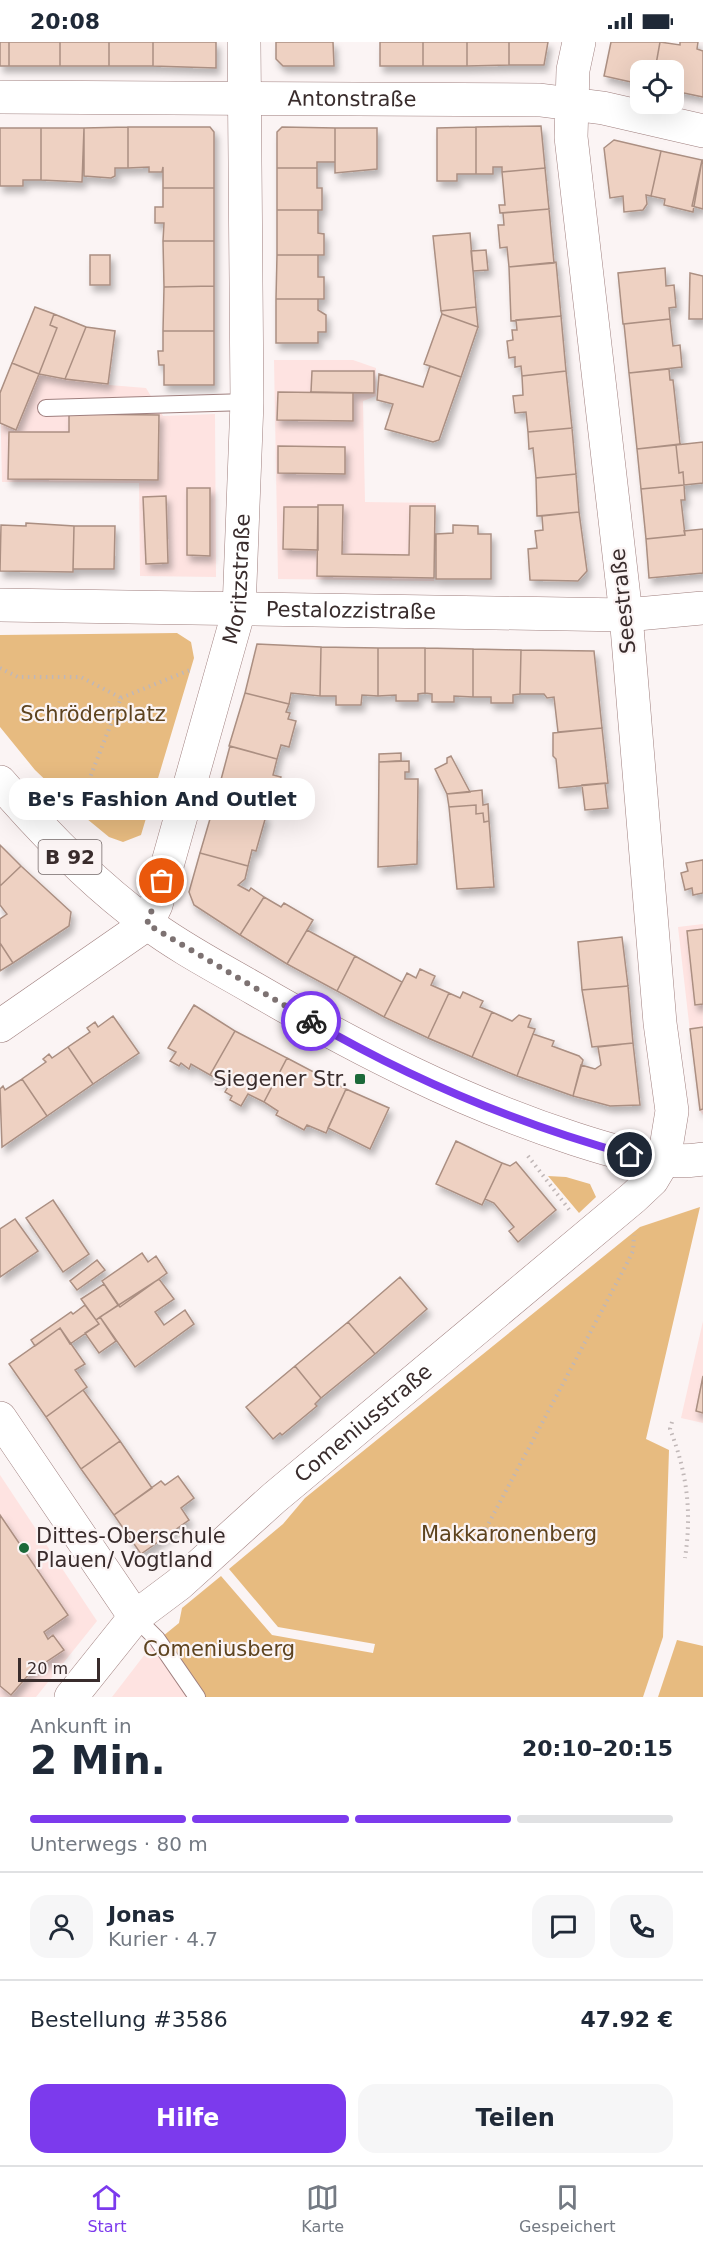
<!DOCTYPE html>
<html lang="de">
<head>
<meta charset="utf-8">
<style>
  body { margin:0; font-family:"DejaVu Sans",sans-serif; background:#f6f6f7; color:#1f2937; height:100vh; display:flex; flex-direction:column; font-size:22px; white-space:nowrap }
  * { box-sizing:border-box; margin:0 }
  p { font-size:20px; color:#747a83 }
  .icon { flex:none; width:33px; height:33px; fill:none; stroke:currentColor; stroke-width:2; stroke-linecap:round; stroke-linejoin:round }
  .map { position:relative; height:1655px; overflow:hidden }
  .drawer { display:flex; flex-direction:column; background:#fff; flex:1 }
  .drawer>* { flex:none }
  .controls { position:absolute; left:630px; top:18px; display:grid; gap:12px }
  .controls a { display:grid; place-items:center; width:54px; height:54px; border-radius:12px; background:#fff; box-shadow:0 6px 24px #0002; font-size:30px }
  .scale { position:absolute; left:18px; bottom:15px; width:82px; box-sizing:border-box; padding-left:6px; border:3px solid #392c2c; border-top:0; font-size:16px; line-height:21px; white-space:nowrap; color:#392c2c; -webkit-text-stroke:4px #fbf4f4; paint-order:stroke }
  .pin { position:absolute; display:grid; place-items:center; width:51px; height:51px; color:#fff; margin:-26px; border:3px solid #fff; border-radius:50%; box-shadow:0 2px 6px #0007 }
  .courier { position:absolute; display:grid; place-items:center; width:60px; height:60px; margin:-30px; border:4px solid #7c3aed; border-radius:50%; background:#fff; color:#222; box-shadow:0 2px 8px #0007 }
  .bubble { position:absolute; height:42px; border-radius:18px; background:#fff; box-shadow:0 6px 24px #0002; font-size:20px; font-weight:700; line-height:42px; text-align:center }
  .overview em { font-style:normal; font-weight:700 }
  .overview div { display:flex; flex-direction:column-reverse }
  .overview { display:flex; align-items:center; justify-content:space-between; height:102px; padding:0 30px }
  h1 { font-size:39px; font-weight:700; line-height:45px }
  .bar { display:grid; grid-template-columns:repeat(4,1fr); gap:9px 6px; align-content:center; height:72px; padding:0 30px }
  .bar i { height:8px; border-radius:4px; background:#e0e1e3 }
  .bar .current { background:#7c3aed }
  .bar p { grid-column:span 4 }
  .line { display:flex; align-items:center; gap:15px; padding:0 30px; border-top:2px solid #e0e1e3 }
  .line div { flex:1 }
  .round { display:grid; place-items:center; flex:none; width:63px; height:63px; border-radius:18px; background:#f6f6f7 }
  .button { display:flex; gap:12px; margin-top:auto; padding:12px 30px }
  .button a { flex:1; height:69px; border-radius:18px; background:#7c3aed; color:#fff; font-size:24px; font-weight:700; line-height:69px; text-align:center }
  .button a+a { background:#f6f6f7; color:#1f2937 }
  .status { display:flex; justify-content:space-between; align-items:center; height:42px; padding:0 30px; background:#fff; direction:ltr }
  .status svg { height:16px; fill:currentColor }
  .tabs { display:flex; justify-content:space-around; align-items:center; height:84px; border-top:2px solid #e0e1e3; background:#fff; font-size:16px; color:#747a83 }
  .tabs a { display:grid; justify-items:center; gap:3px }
  .tabs .current { color:#7c3aed }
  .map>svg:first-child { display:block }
</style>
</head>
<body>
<div class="status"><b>20:08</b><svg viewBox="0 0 49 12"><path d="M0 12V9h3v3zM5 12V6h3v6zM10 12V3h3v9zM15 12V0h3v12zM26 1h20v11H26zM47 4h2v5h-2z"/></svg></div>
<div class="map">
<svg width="703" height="1655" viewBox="0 0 703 1655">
  <defs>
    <filter id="shadow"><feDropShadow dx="3.5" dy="6" stdDeviation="3" flood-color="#0004"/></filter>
  </defs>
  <rect width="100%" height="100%" fill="#fbf4f4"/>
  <path fill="#fee3e1" d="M35,265L87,285L116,288L109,343L146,346L163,374L215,372L216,535L140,534L139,441L2,440L0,351Z
    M274,318H353L376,326V354L363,359L365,460L436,461L434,539L278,537Z
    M703,882V1073L699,1068L678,885Z
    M703,1279V1381L681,1376Z
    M0,1433L97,1579L36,1655H0Z
    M152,1603L188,1655H112Z"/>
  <path fill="#e7bb80" d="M177,591L191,600L194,616L141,793L123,800L109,795L81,772L35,728L0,685V593Z
    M548,1134L566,1135L590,1142L596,1155L579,1171Z
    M700,1165L646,1397L669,1408L663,1595L643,1655H188L152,1603L179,1581L182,1566L221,1534L272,1593L373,1611L375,1602L278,1585L229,1527L283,1482L305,1456L640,1185Z
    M677,1598L703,1604V1655H658Z"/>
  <path fill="#eed1c2" stroke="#ab8f82" stroke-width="1.5" filter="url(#shadow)" d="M0,0H9V24H0Z
    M9,0H60V24H9Z
    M60,0H109V24H60Z
    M109,0H153V24H109Z
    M153,0H216V26L153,24Z
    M276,0H333L334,24H283L276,17Z
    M380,0H423V24H380Z
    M423,0H467V24H423Z
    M467,0H509V23L467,24Z
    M509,0H548L544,23H509Z
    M611,0H660L655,28H640V42L604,34Z
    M660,0L680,3V0H698L697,7L703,9V55L674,49V28H655Z
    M541,84L545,126L502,130V125H493V132H476V85Z
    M128,85H210L214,90V146H163V125L162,130H149V125L128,126Z
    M128,85V126H115V134L111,136L84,134V86Z
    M282,85L335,86V120H317V126H277V90Z
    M476,85V132H457V139H437V86Z
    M0,86H41V138H23V144H0Z
    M41,86H84L82,140L41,138Z
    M335,86H377V127L335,131Z
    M614,98L661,109L651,154L646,153L647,162L643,168L624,170L623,154L610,156L604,106Z
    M661,109L702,118L693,170L664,163L665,157L651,154Z
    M702,118H703V167L692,164Z
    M277,126H317V146H322V168H277Z
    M545,126L549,167L500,171L499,163H505L502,130Z
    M163,146H214V199H163L164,181H155V165H163Z
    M549,167L554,221L509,225L507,205L500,206L498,183H504L503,171Z
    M277,168H318V191L324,192V213H277Z
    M470,191L476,265L441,269L433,194Z
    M163,199H214V244L164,245Z
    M486,208L488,228L473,229L471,209Z
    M90,213H110V243H90Z
    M277,213H318V235H324V257H276Z
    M556,220L561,274L511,279L509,225Z
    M665,226L666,244L674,243L676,265L669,266L670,277L623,282L618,231Z
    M690,231L703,234V277H689Z
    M214,244V289H163L164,245Z
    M276,257H318V268L326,273V290H318V301H276Z
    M35,265L54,272L50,283L57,286L39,332L12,321Z
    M476,265L478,285L442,272L441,269Z
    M54,272L86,285L65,337L39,332L57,286L50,283Z
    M442,272L478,285L461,335L424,322Z
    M561,274L566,329L522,334L521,324L515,325V315L509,316L507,299L513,298L512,288H517L516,278Z
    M670,277L673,304L680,303L682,325L629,331L624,282Z
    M86,285L115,289L108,342L65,337Z
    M163,289H214V343H164V323H159L158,309H163Z
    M12,321L39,332L16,388L0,381V351Z
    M430,324L461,335L439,398L433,400L385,387L393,362L377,358L379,332L423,345Z
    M669,327L670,338H673L680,402L637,407L629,331Z
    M312,329H374V351L311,350Z
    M566,329L572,386L528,390L526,370L515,371L513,354L523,353L522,334Z
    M278,350L353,351V379L277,378Z
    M69,372L159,373L158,438L8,437L9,390H69Z
    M572,386L576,432L536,436L533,406L529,407L528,390Z
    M703,400V441L684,443L683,430L679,431L676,403Z
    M676,403L679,431L683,430L684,443L641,447L637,407Z
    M278,404L345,405V432L278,431Z
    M576,432L579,470L537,474L536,436Z
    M684,443L685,458H681L685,493L646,497L641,447Z
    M187,446H210V514L187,513Z
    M166,454L168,521L146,522L143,455Z
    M318,463H343L342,512L409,513L410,464H435L434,536L317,534Z
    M284,465H318V508L283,507Z
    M579,470L587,529L578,539L530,538L528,507L537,506L535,489L543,488L542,474Z
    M26,481L74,484L73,530L0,529L1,483L26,484Z
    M453,483L478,484V492H491V537H436V492L453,491Z
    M74,484H115L114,527H73Z
    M703,487V531L649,536L646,497L685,493L684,489Z
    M257,602L321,605L320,654L291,651L289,662L245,651Z
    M321,605L378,606V654L362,653L361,663H336V654H320Z
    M378,606H425V651L418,652V659H396V653L378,654Z
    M425,606L473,607V655L454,654V660H432V652L425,651Z
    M473,607L521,608L520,652L513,653V661H491V655H473Z
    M521,608L594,609L602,686L558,690L554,655L547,656L544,652H520Z
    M245,651L289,662L286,670L290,671L288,677L296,679L289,705L281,703L277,717L229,704Z
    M602,686L608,741L559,746L556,717L553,714V691Z
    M230,704L277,717L273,733L281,735L278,743L275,742L274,759L266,757L261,772L215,760Z
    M401,711V719L379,720V712Z
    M451,714L470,750L447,752L435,727L447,721V716Z
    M409,719V730H405V737H418L417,822L378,825L379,720Z
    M605,741L608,766L585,768L582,743Z
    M482,748L483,763L488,762L489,779L484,780L483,771L476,772V763L449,765L447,752Z
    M215,760L266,774L256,809L252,808L248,824L200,811Z
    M476,763V772L483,771L484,780L489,779L494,845L457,847L449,765Z
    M0,803L21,824L0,844Z
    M200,811L248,824L245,837L238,843L249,849L251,846L264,855L240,893L194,863L189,850Z
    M703,818V851L693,853L692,846L685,848L681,831L688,829L686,821Z
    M21,824L71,870L69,884L13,921L0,901V877L7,872L0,863V844Z
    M264,855L281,865L284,861L313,878L287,922L240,893Z
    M703,887V962L695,963L687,889Z
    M307,888L355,914L337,949L287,922Z
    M622,895L628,944L582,948L578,900Z
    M0,901L13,921L0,929Z
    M355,914L402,940L384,975L337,949Z
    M420,927L435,934L431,943L449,951L428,996L384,975L407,931L416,936Z
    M628,944L633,1001L592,1005L582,948Z
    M463,950L483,959L480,965L492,970L472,1015L428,996L449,951L460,956Z
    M194,963L235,989L210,1033L191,1022L189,1027L181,1021L179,1024L170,1019L176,1010L168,1006Z
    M492,970L512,979L519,973L531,977L528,985L535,987L517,1034L472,1015Z
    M113,974L139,1011L93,1042L68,1005L90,990L87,986L95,980L98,985Z
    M703,985V1067L700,1068L690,987Z
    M235,989L287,1016L264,1060L248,1052L241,1064L230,1058L232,1054L225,1050L229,1043L210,1033Z
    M533,992L554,999L552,1004L579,1014L583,1018L573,1054L517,1034Z
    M633,1001L640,1063L610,1064L573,1054L581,1023L595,1027L601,1023L598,1005Z
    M68,1005L93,1042L47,1074L22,1037L46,1020L43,1017L49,1012L52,1016Z
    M287,1016L346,1047L326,1091L307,1083L304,1088L276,1073L278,1069L264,1060Z
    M22,1037L47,1074L2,1105L0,1047L3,1044L5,1048Z
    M346,1047L389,1066L370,1107L328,1086Z
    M456,1099L502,1121L482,1163L436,1142Z
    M516,1120L556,1168L518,1200L509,1189L514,1185L494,1161L485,1157L502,1121L510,1124Z
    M53,1158L89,1212L63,1230L26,1176Z
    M15,1177L38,1209L0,1235V1187Z
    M142,1211L148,1220L156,1214L167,1231L120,1265L102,1239Z
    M97,1218L105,1228L77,1248L70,1239Z
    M400,1235L427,1267L375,1312L348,1280Z
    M159,1237L174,1257L155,1270L164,1283L185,1268L194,1282L135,1325L100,1275Z
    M104,1242L118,1263L96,1278L81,1257Z
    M85,1263L99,1282L70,1302L60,1286L35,1304L31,1298L71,1270L73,1272Z
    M100,1275L116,1299L99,1311L85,1291L99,1282L96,1278Z
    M348,1280L375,1312L321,1356L295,1324Z
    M60,1286L85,1322L75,1328L87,1345L46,1375L9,1322Z
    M295,1324L321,1356L315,1362L317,1364L282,1393L280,1391L273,1397L246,1365Z
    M703,1334V1371L696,1369Z
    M83,1348L120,1399L81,1427L46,1375Z
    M120,1399L152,1446L114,1473L81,1427Z
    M178,1434L194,1456L181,1466L189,1478L141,1512L114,1473L161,1439L165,1443Z
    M0,1473L68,1573L44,1590L48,1597L53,1593L64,1608L37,1626L36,1624L11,1653L0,1644Z"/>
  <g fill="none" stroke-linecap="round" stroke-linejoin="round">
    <defs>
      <path id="service" d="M46,366L247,360
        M135,1575L157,1597L197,1655"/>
      <g id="minor">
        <path id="s1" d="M0,55L540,58L603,66L703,89"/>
        <path id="s2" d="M0,563L626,573L703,566"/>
        <path id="s3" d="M0,984L147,882L156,863L239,568L247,360L244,0"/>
        <path d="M0,1376L135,1575"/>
        <path id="s4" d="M71,1655L135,1575L179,1542L274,1456L634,1155L652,1138L664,1118L672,1069L660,981L626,573L571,95L573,28L579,0"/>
      </g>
      <path id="primary" d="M0,740C44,791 92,841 147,881C180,906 219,926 255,947C358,1007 461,1060 575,1097C615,1110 660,1124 703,1117"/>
    </defs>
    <use href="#service" stroke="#9f7f7e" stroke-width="18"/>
    <use href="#minor" stroke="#9f7f7e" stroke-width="34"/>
    <use href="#primary" stroke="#9f7f7e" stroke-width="34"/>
    <path stroke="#c0b7b7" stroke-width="4" stroke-dasharray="1.5 4.5" stroke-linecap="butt" d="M0,626L18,635H81L121,656L75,774
      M121,656L190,628
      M528,1114L571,1170
      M672,1380L670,1387C687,1431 692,1469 685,1516
      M483,1492L625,1225L633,1209L634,1193"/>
    <use href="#service" stroke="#fff" stroke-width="16"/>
    <use href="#minor" stroke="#fff" stroke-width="33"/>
    <use href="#primary" stroke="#fff" stroke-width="33"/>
  </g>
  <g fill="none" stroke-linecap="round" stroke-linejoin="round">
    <path stroke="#7d7272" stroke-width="6" stroke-dasharray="0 10.8" d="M162,839L147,882L311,979"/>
    <path stroke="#7c3aed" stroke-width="8" d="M311,979C412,1038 518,1082 630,1113"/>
  </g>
  <g fill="#1b6939" stroke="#fbf4f4" stroke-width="2">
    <rect x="354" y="1031" width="12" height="12" rx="3"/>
    <circle cx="24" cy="1506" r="6"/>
  </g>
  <g text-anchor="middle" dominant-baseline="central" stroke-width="4.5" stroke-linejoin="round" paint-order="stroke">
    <rect fill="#fbf4f4" stroke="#736868" stroke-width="1.5" x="38.5" y="798" width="63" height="34" rx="4.5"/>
    <g font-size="20" font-weight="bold" fill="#392c2c">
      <text x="70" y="815">B 92</text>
    </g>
    <g font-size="21" fill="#392c2c" stroke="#fbf4f4">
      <text stroke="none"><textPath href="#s1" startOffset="352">Antonstraße</textPath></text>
      <text stroke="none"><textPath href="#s3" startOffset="537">Moritzstraße</textPath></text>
      <text transform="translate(623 559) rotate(-96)">Seestraße</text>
      <text stroke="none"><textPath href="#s2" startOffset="351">Pestalozzistraße</textPath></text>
      <text stroke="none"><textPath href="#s4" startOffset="402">Comeniusstraße</textPath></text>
    </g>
    <g font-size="21" fill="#5d431f" stroke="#fbf4f4">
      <text x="93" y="672">Schröderplatz</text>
      <text x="509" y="1492">Makkaronenberg</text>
      <text x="219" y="1607">Comeniusberg</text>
    </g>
    <g font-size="21" fill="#392c2c" stroke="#fbf4f4" text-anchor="end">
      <text x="348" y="1037">Siegener Str.</text>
      <text x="36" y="1494" text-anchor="start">Dittes-Oberschule<tspan x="36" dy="24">Plauen/ Vogtland</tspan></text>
    </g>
  </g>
</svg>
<div class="controls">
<a><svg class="icon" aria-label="locate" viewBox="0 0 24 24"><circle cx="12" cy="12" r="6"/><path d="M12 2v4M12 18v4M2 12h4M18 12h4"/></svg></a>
</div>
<div class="scale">20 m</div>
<div class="pin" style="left:162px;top:839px;background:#ea580c"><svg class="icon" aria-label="bag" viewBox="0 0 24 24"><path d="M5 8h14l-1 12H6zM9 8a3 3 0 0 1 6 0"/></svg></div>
<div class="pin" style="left:630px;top:1113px;background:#1f2937"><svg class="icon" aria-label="home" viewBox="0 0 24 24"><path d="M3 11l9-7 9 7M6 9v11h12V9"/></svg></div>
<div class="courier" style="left:311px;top:979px"><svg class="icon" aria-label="bike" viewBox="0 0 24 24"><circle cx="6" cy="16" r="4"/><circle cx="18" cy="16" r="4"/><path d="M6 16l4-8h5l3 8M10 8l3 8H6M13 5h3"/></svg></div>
<div class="bubble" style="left:9px;top:736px;width:306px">Be's Fashion And Outlet</div>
</div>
<section class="drawer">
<div class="overview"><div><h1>2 Min.</h1><p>Ankunft in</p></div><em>20:10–20:15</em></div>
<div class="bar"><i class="current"></i><i class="current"></i><i class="current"></i><i></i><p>Unterwegs · 80 m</p></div>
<div class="line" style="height:108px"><a class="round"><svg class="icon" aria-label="person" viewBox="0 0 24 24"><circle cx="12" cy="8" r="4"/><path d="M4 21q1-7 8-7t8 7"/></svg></a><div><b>Jonas</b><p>Kurier · 4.7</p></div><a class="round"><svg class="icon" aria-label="chat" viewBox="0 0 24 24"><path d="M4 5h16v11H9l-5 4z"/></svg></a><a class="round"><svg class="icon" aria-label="phone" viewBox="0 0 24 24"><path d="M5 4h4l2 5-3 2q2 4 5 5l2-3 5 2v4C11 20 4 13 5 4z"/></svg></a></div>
<div class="line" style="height:78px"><div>Bestellung #3586</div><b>47.92 €</b></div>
<div class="button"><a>Hilfe</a><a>Teilen</a></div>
</section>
<nav class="tabs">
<a class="current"><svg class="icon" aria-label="home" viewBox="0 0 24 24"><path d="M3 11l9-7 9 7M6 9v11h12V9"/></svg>Start</a>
<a><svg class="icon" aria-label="map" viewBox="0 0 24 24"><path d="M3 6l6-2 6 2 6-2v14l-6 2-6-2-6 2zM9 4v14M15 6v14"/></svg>Karte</a>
<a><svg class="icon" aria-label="saved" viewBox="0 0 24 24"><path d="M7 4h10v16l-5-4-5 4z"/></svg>Gespeichert</a>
</nav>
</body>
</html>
